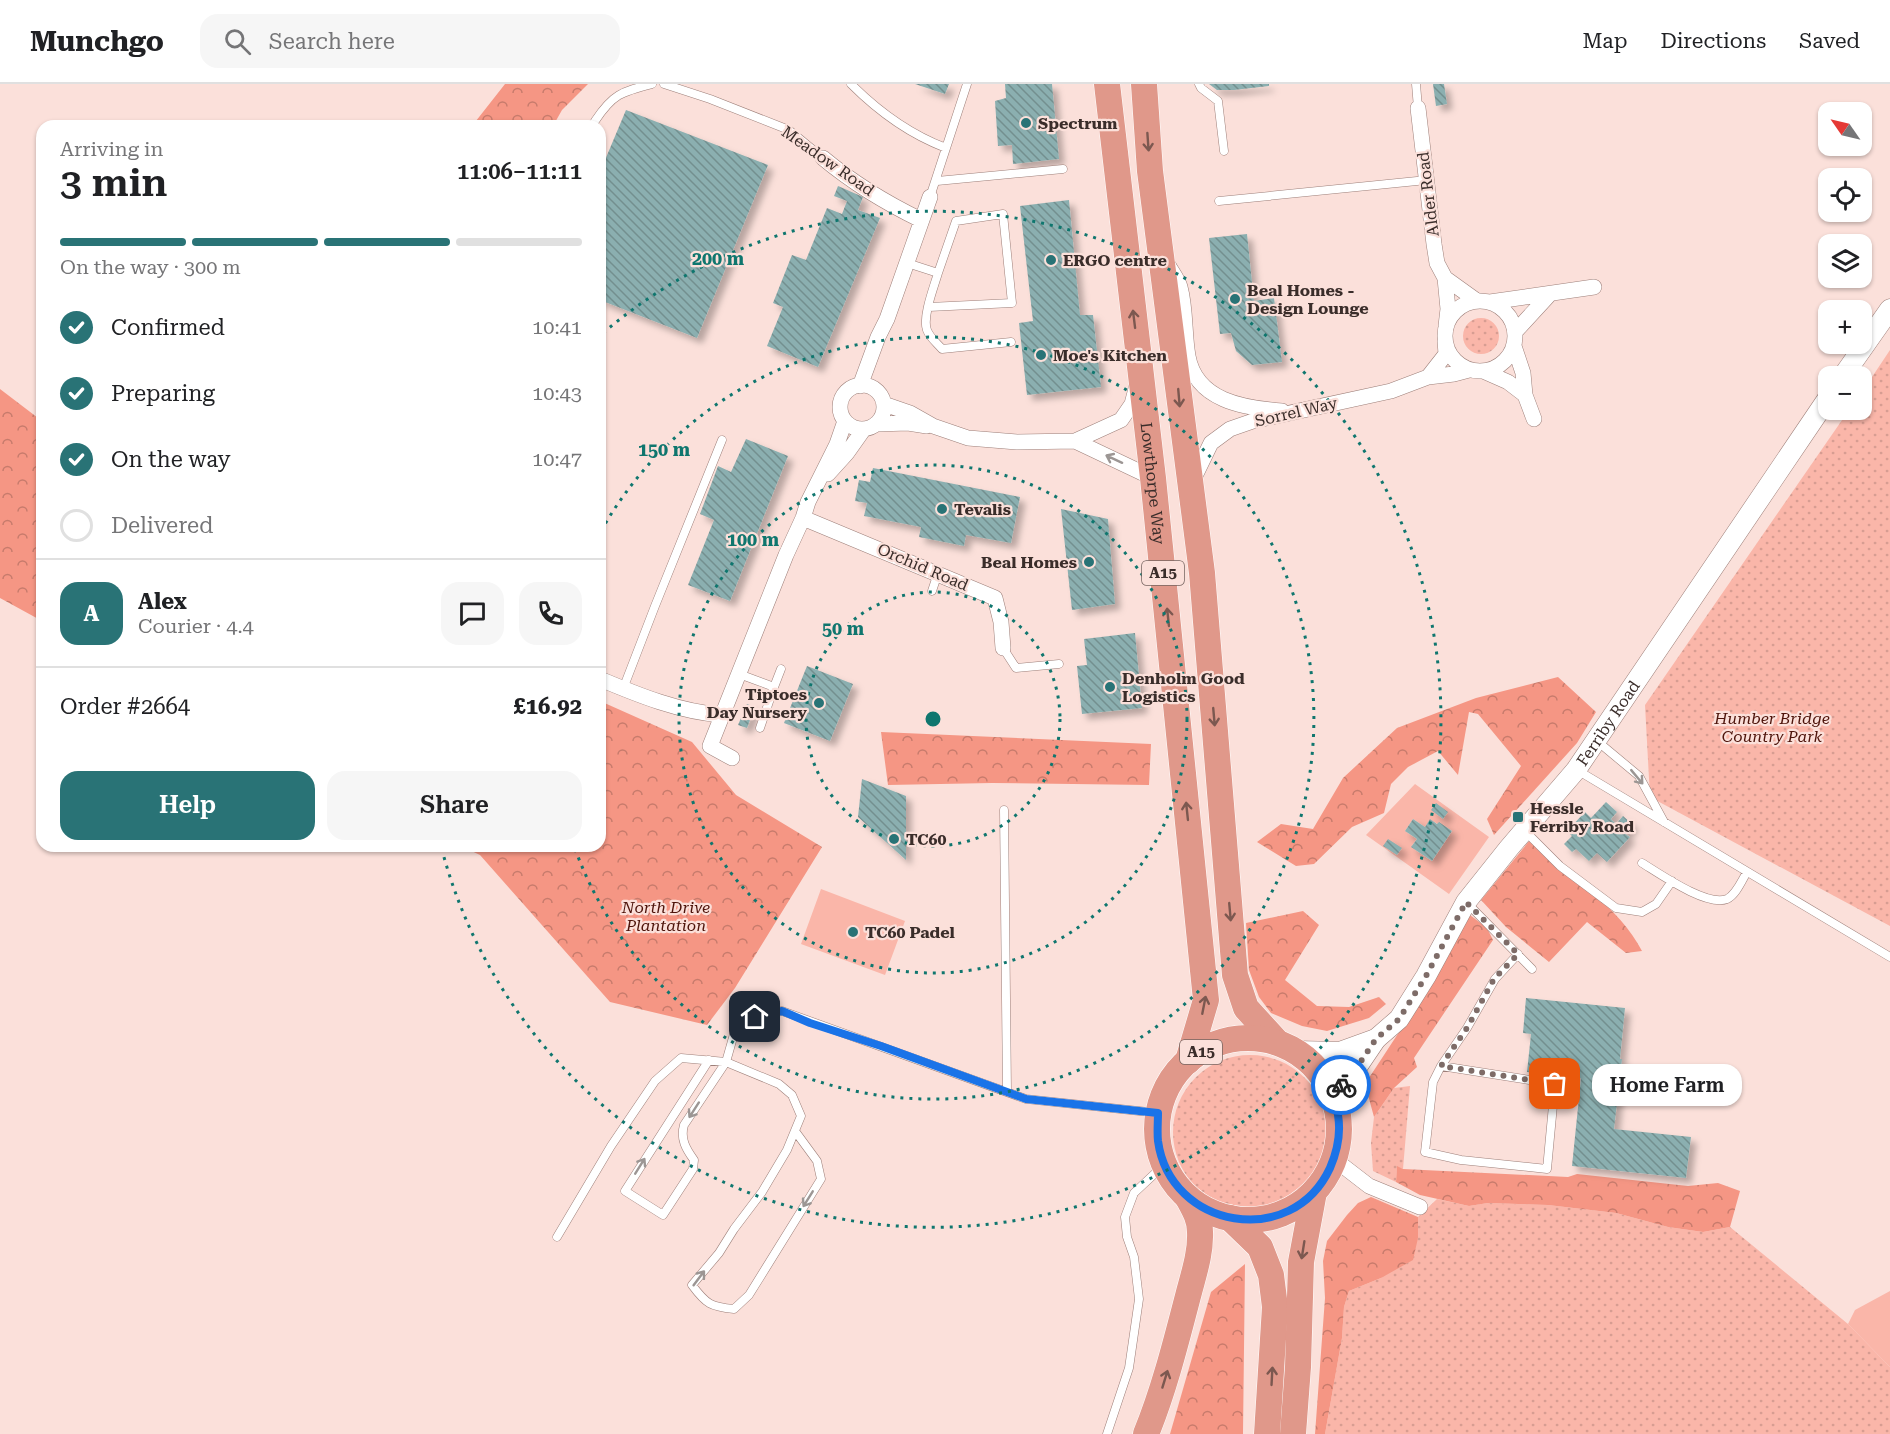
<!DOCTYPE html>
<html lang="en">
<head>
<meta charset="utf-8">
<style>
  body { margin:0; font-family:"Roboto Serif",serif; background:#f6f6f6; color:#202124; height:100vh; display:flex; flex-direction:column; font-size:22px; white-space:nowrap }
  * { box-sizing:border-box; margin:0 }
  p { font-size:20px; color:#757577 }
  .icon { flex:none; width:33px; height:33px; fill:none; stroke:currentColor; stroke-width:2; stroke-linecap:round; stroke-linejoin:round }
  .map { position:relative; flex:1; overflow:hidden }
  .details { position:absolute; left:36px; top:36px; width:570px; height:732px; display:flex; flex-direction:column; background:#fff; border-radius:18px; box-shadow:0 2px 4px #0004 }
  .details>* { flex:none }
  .needle { width:39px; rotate:304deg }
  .controls { position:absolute; left:1818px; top:18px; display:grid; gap:12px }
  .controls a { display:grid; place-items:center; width:54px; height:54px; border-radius:12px; background:#fff; box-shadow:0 2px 4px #0004; font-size:30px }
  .pin { position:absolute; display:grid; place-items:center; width:51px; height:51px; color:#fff; margin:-26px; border-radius:12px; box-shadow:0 3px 9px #0006 }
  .courier { position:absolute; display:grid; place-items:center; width:60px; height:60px; margin:-30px; border:4px solid #1a73e8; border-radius:50%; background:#fff; color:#222; box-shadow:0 2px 8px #0007 }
  .bubble { position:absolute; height:42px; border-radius:18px; background:#fff; box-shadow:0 2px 4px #0004; font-size:20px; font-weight:600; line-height:42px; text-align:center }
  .head em { font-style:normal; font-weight:600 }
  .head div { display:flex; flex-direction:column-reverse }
  .head { display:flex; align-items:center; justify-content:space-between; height:102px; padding:0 24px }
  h1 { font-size:39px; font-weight:600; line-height:45px }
  .bar { display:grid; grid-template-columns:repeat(4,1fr); gap:9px 6px; align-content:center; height:72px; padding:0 24px }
  .bar i { height:8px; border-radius:4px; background:#e0e0e0 }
  .bar .on { background:#297376 }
  .bar p { grid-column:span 4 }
  .line { display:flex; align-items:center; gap:15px; padding:0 24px; border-top:2px solid #e0e0e0 }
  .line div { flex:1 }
  .round { display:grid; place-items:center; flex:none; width:63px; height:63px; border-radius:18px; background:#f6f6f6 }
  ol { padding:0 24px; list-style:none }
  li { display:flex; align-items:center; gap:18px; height:66px }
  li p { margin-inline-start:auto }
  li .icon { padding:6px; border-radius:50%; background:#297376; color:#fff; stroke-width:4 }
  li:last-child { color:#757577 }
  li i { width:33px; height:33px; border:3px solid #e0e0e0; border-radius:50% }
  .action { display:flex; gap:12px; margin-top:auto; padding:12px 24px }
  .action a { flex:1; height:69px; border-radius:18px; background:#297376; color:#fff; font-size:24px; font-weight:600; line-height:69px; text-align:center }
  .action a+a { background:#f6f6f6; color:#202124 }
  header { display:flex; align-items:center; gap:36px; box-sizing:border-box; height:84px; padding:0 30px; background:#fff; border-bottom:2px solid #e0e0e0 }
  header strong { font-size:28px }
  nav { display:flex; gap:33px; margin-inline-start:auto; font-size:21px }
  .search { width:420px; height:54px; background:#f6f6f6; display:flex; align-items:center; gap:15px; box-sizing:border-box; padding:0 21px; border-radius:18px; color:#757577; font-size:22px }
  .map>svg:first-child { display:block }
</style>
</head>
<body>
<header>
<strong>Munchgo</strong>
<div class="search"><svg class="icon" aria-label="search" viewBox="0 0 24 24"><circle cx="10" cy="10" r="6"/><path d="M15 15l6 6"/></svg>Search here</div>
<nav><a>Map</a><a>Directions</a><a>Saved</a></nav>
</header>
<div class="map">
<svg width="1890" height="1350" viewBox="0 0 1890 1350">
  <defs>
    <pattern id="grass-dots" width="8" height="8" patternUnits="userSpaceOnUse" patternTransform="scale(1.5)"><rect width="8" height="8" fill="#fab6a9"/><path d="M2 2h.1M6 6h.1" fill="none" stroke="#d79d92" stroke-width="1.8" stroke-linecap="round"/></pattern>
    <pattern id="forest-crowns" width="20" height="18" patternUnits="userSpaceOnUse" patternTransform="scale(1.5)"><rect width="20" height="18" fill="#f59684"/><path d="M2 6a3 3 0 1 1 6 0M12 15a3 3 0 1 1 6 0" fill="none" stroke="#c77b6c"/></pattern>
    <pattern id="building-back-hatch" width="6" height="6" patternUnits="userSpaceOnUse" patternTransform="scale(1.5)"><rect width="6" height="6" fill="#8bafb0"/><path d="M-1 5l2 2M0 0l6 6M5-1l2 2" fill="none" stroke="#738f8f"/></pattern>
    <filter id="shadow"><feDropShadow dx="5.5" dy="5.5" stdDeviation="3" flood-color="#0004"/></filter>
  </defs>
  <rect width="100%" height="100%" fill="#fbe0da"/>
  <path fill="url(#grass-dots)" d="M1463 252a18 18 0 1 1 36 0a18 18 0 1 1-36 0Z
    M1890,266V842L1650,713L1645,621L1849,326H1862V308Z
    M1173 1048a77 77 0 1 1 154 0a77 77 0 1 1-154 0Z
    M1410,1002L1403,1085L1397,1083L1396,1098L1373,1087L1371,1059L1374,1033L1394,1004Z
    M1437,1115L1469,1122L1488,1119L1548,1121L1616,1129L1668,1143L1703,1148L1730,1143L1848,1240L1890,1283V1350H1325L1342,1254L1344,1223L1349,1207L1381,1194L1418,1154V1133Z"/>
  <path fill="url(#forest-crowns)" d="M505,0H588L562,26L553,42H472Z
    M0,305L42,337V537L0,514Z
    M1558,593L1596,628L1577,659L1494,751L1487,735L1521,682L1478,630L1469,628L1458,691L1438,667L1408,683L1391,700L1384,729L1352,743L1314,780L1296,782L1257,758L1281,740L1313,745L1343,694L1397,644L1476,614Z
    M600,617L692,658L736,711L822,763L735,904L707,941L610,918L480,771L461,762H600Z
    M881,648L1151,660L1149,701L992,699L888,701Z
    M1530,756C1566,787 1621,825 1642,867L1626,869L1587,838L1549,878L1506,843L1481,816Z
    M1303,827L1319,841L1285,896L1317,922L1349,923L1379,913L1386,920L1369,934L1327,947L1302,942L1271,929L1259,913L1249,886L1246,839Z
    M1470,831L1487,844L1493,856L1414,974L1417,983L1394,1004L1374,1033L1365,1000L1443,881Z
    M1397,1082L1403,1085L1568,1093L1577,1090L1688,1102L1718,1099L1740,1107L1730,1143L1703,1148L1668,1143L1616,1129L1548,1121L1488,1119L1469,1122L1420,1111L1396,1098Z
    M1371,1113L1418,1133V1154L1413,1176L1381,1194L1349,1207L1344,1223L1342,1254L1325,1350H1315L1325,1214L1323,1177L1327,1157L1347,1131L1358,1119Z
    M1245,1180L1243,1350H1170L1211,1208Z"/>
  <path fill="#fab6a9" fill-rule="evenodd" d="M1415,700L1489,753L1449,810L1366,751ZM1413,735L1425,743L1430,736L1452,747L1432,777L1411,763L1417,755L1405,747Z
    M821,805L905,837L885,891L801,860Z
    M1890,1207V1283L1848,1240L1855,1226Z"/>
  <path fill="url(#building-back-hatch)" filter="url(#shadow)" d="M915,0H949L945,10Z
    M1005,0H1052L1059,75L1013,80L1012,61L998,62L995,17L1006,14Z
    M1209,0H1269V2L1234,6H1217Z
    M1433,0H1444L1447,20L1436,22Z
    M626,26L768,81L697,254L600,216V88Z
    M838,102L863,113L858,126L880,134L818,283L767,262L783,223L773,219L792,171L806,176L827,124L842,130L847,117L834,112Z
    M1069,116L1080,231H1093L1101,303L1027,311L1019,239L1033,237L1020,122Z
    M1247,150L1254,217L1274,214L1282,278L1252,281L1236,267L1231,249L1220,250L1209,154Z
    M746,355L788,372L730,517L688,501L714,436L700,430L718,382L731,388Z
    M873,384L1020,413L1011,459L966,451L964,462L919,453L921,443L864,432L867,419L855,417L859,396L870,398Z
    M1061,425L1108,435L1115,520L1072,526Z
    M1135,549L1142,624L1082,630L1077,582L1087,581L1084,555Z
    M807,582L853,600L830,657L784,639Z
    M747,620L755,623L747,644L738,641Z
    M862,695L906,712V776L858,733Z
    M1606,718L1617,728L1611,735L1616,740L1623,732L1633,741L1625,750L1630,753L1607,778L1597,769L1589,777L1576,765L1572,768L1564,760L1572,752L1567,747L1585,728L1591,734Z
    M1436,719L1448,728L1443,735L1431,726Z
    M1413,735L1425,743L1430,735L1437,740L1439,738L1452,747L1432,777L1411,763L1417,755L1405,747Z
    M1388,755L1402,764L1397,771L1383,762Z
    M1526,914L1625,924L1620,975H1622L1614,1045L1691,1053L1686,1094L1572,1082L1581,994L1527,988L1531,950L1523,949Z"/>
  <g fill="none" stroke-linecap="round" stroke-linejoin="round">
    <defs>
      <path id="service" d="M664,0L710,15L789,46L823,74
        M851,0C879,28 909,50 946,64
        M1199,0L1201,4L1218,17L1224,67
        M1416,0L1418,24
        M595,37C613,10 621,8 652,0
        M937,97L1063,85
        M930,113L967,0
        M1219,117L1427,96
        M907,179L938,189C934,203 922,233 927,246C930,254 937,259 942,265L1011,258
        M929,223L1012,219L1003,130L956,137L938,189
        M932,507L938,489
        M1003,564L1016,584L1059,580
        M739,590L774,603L760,644
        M774,603L781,585
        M623,605L655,522L722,356
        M1597,657L1639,692L1664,738
        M1577,686L1890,873
        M1004,726L1007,1008
        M1525,747L1560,782L1616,824L1642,828L1656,820L1672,797
        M1642,779C1660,790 1707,823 1727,815C1736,811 1742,796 1747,788
        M1467,819L1532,885
        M1441,982L1555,1000L1547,1085L1461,1076L1425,1068L1433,998L1441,982L1467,944L1495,895L1518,870
        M795,1047L817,1077L821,1095L749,1211L734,1225C711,1223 706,1220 692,1201L719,1169L734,1145L762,1108L787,1066L801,1032L792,1011L779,1000L726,978L734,950L755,933L782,927L1026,1015L1158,1029
        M557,1153L611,1062L655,997L681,974L726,978L684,1041C680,1055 686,1065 694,1076L693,1085L663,1131L625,1107L709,976
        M1107,1350L1129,1284L1139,1215L1134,1173L1127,1153L1125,1133L1134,1109L1164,1081"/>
      <path id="minor" d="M1418,24L1434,160L1437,179L1445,194L1448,225L1446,242
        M823,74C853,99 886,119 921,136
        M1167,179C1171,187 1178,195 1180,203C1186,225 1184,249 1188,272C1196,317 1244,324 1282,327
        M1445,194L1477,217
        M1445 252a35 35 0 1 1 70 0a35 35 0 1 1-70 0Z
        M1490,218L1594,203
        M1515,248L1549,211
        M1514,262L1523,289L1525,311L1534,335
        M1483,287L1508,298L1525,311
        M1428,293L1446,270L1445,257
        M840 323a22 22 0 1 1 44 0a22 22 0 1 1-44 0Z
        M860,302L878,253L887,235L930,113
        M884,320L910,329L933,342L968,354L1017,358L1075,357L1121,336L1132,320L1137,301
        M877,340L908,339L927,342
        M1075,357L1153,394
        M828,390L847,369L864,345
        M1193,396L1211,359L1230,345L1253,337L1391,307L1428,293L1454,290L1469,286
        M803,434L995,514L1001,538L1003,564
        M600,595C638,611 680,628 722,631
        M732,674L710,662L786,471L803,434L808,418L837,360L845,337
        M1334,1075L1369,1102L1420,1123"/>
      <g id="tertiary">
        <path d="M1843,292L1890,225"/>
        <path d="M1296,967L1340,968L1376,955"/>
        <path id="s1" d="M1332,1009L1353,989L1376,955L1399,935L1426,892L1466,818L1509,764L1576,686L1828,314"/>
      </g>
      <g id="trunk">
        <path id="s2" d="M1107,0L1153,394L1206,916L1188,977"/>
        <path d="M1144,0L1150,87L1202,489L1235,891L1246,924L1277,958"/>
        <circle cx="1248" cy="1045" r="91"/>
        <path d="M1230,1134L1260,1163L1271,1191L1275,1223L1267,1350"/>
        <path d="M1146,1350C1164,1306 1176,1258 1188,1212C1193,1192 1201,1170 1200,1148C1200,1135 1194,1125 1188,1114"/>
        <path d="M1293,1350L1298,1283L1301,1178L1314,1108"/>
      </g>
    </defs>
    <use href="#service" stroke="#9d7f79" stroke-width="9"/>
    <use href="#minor" stroke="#9d7f79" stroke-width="16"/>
    <use href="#tertiary" stroke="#9d7f79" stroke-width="21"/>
    <use href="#trunk" stroke="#fff" stroke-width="27"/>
    <use href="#service" stroke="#fff" stroke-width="8"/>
    <use href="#minor" stroke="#fff" stroke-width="15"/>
    <use href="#tertiary" stroke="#fff" stroke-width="20"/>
    <use href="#trunk" stroke="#e0988a" stroke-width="26"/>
  </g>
  <defs><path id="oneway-shaft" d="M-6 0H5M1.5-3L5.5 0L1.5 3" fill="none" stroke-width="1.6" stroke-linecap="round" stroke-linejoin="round" transform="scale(1.5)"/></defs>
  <g stroke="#7c5850">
    <use href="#oneway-shaft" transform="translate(1148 58) rotate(86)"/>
    <use href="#oneway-shaft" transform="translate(1134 235) rotate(-97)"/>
    <use href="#oneway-shaft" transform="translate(1179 314) rotate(85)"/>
    <use href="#oneway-shaft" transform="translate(1168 533) rotate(-96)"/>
    <use href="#oneway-shaft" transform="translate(1214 633) rotate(85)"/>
    <use href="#oneway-shaft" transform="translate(1187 727) rotate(-96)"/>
    <use href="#oneway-shaft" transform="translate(1230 828) rotate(85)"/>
    <use href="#oneway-shaft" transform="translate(1204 921) rotate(-79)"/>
    <use href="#oneway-shaft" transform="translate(1303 1166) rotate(99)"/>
    <use href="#oneway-shaft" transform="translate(1272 1292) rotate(-87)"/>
    <use href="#oneway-shaft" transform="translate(1165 1295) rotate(-73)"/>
  </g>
  <g stroke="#9c9694">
    <use href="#oneway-shaft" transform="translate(1114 375) rotate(-155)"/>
    <use href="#oneway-shaft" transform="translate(1637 693) rotate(50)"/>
    <use href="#oneway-shaft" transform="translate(694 1026) rotate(123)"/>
    <use href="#oneway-shaft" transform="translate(640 1082) rotate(-58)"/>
    <use href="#oneway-shaft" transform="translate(808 1115) rotate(122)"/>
    <use href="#oneway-shaft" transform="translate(699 1194) rotate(-53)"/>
  </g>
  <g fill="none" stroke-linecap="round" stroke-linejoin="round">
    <path stroke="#7e6c68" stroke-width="6" stroke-dasharray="0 10.8" d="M1341,1001L1353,989L1376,955L1399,935L1426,892L1466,818L1518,870L1494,895L1467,944L1441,982L1555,1000"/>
    <path stroke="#1a73e8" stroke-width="8" d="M755,933L782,927L810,939L881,962L1026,1015L1158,1029C1158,1038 1157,1048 1158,1057C1170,1145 1292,1166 1330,1084C1337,1068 1341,1049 1338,1031C1337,1024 1334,1016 1332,1009L1341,1001"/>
  </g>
  <g fill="none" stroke="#0f766e" stroke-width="3" stroke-dasharray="3 6">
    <circle cx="933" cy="635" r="127"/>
    <circle cx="933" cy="635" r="254"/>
    <path d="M601 447A381 381 0 1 1 574 762"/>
    <path d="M603 249A508 508 0 1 1 441 762"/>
  </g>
  <g fill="#297376" stroke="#fbe0da" stroke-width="2">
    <circle cx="1026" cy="39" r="6"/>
    <circle cx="1051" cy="176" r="6"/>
    <circle cx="1235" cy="215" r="6"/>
    <circle cx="1041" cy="271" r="6"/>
    <circle cx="942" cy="425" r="6"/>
    <circle cx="1089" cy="478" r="6"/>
    <circle cx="1110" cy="603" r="6"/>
    <circle cx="819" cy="619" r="6"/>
    <rect x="1512" y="727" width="12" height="12" rx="3"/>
    <circle cx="894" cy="755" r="6"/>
    <circle cx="853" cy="848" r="6"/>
  </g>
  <g text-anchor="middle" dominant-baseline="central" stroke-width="4.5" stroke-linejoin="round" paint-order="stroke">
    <g fill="#fbe0da" stroke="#74635f" stroke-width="1.5">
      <rect x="1142" y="477" width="42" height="24" rx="4.5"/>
      <rect x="1180" y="956" width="42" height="24" rx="4.5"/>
    </g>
    <g font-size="15" font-weight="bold" fill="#3a2d2a">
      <text x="1163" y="489">A15</text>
      <text x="1201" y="968">A15</text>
    </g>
    <g font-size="16" font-weight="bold" fill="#3a2d2a" stroke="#fbe0da" text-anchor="start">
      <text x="1038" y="39">Spectrum</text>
      <text x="1063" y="176">ERGO centre</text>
      <text x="1247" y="206">Beal Homes -<tspan x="1247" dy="18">Design Lounge</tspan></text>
      <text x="1053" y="271">Moe's Kitchen</text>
      <text x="954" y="425">Tevalis</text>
      <text x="1077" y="478" text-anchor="end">Beal Homes</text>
      <text x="1122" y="594">Denholm Good<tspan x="1122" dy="18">Logistics</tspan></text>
      <text x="807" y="610" text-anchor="end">Tiptoes<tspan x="807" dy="18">Day Nursery</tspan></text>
      <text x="1530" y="724">Hessle<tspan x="1530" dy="18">Ferriby Road</tspan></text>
      <text x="906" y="755">TC60</text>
      <text x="865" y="848">TC60 Padel</text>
    </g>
    <g font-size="16" fill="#3a2d2a" stroke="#fbe0da">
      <text transform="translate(828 77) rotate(35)">Meadow Road</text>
      <text transform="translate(1428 110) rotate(-97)">Alder Road</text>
      <text transform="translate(1296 328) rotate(-13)">Sorrel Way</text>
      <text stroke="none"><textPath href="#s2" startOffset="402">Lowthorpe Way</textPath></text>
      <text transform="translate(923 483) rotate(23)">Orchid Road</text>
      <text stroke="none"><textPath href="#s1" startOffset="464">Ferriby Road</textPath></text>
    </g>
    <g font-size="16" font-style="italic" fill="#4e140b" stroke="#fbe0da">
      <text x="1772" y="634">Humber Bridge<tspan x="1772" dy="18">Country Park</tspan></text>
      <text x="666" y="823">North Drive<tspan x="666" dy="18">Plantation</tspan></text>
    </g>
  </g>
  <circle cx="933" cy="635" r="9" fill="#0f766e" stroke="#fbe0da" stroke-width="3"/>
  <g font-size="18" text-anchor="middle" font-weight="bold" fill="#0f766e" stroke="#fbe0da" stroke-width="4.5" stroke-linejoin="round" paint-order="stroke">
    <text x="718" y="181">200 m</text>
    <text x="664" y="372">150 m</text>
    <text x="753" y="462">100 m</text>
    <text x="843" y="551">50 m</text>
  </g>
</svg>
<div class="controls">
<a><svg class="needle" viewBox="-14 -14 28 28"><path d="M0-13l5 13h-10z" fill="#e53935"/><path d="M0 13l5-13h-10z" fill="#757577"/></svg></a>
<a><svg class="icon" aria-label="locate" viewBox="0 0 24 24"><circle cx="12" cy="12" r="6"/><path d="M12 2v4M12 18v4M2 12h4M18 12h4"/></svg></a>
<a><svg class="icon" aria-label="layers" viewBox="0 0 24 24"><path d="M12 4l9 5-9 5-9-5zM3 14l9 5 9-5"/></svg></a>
<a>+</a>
<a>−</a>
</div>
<div class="pin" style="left:1555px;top:1000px;background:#ea580c"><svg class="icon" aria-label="bag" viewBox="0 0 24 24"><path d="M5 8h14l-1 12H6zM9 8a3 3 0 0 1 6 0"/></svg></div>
<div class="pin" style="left:755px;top:933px;background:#1f2937"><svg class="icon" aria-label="home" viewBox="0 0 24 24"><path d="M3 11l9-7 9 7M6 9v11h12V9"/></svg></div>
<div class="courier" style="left:1341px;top:1001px"><svg class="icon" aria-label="bike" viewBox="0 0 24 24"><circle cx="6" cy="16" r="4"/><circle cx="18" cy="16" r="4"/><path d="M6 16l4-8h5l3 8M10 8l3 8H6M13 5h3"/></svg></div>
<div class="bubble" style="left:1592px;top:980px;width:150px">Home Farm</div>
<section class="details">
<div class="head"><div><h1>3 min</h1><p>Arriving in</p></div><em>11:06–11:11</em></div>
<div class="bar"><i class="on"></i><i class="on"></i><i class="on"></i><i></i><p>On the way · 300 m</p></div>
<ol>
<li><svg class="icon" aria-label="check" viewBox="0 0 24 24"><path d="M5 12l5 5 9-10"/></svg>Confirmed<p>10:41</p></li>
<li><svg class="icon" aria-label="check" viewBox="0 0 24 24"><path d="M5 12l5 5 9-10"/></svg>Preparing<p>10:43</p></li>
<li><svg class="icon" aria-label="check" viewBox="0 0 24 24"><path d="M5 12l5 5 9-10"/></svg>On the way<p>10:47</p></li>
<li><i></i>Delivered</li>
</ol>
<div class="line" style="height:108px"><b class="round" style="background:#297376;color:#fff">A</b><div><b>Alex</b><p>Courier · 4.4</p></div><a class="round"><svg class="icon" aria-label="chat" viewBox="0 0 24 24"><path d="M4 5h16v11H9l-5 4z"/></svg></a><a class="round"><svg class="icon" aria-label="phone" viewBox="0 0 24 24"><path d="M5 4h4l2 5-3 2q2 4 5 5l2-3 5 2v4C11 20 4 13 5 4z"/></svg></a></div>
<div class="line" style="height:78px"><div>Order #2664</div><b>£16.92</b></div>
<div class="action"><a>Help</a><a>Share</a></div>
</section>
</div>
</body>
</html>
